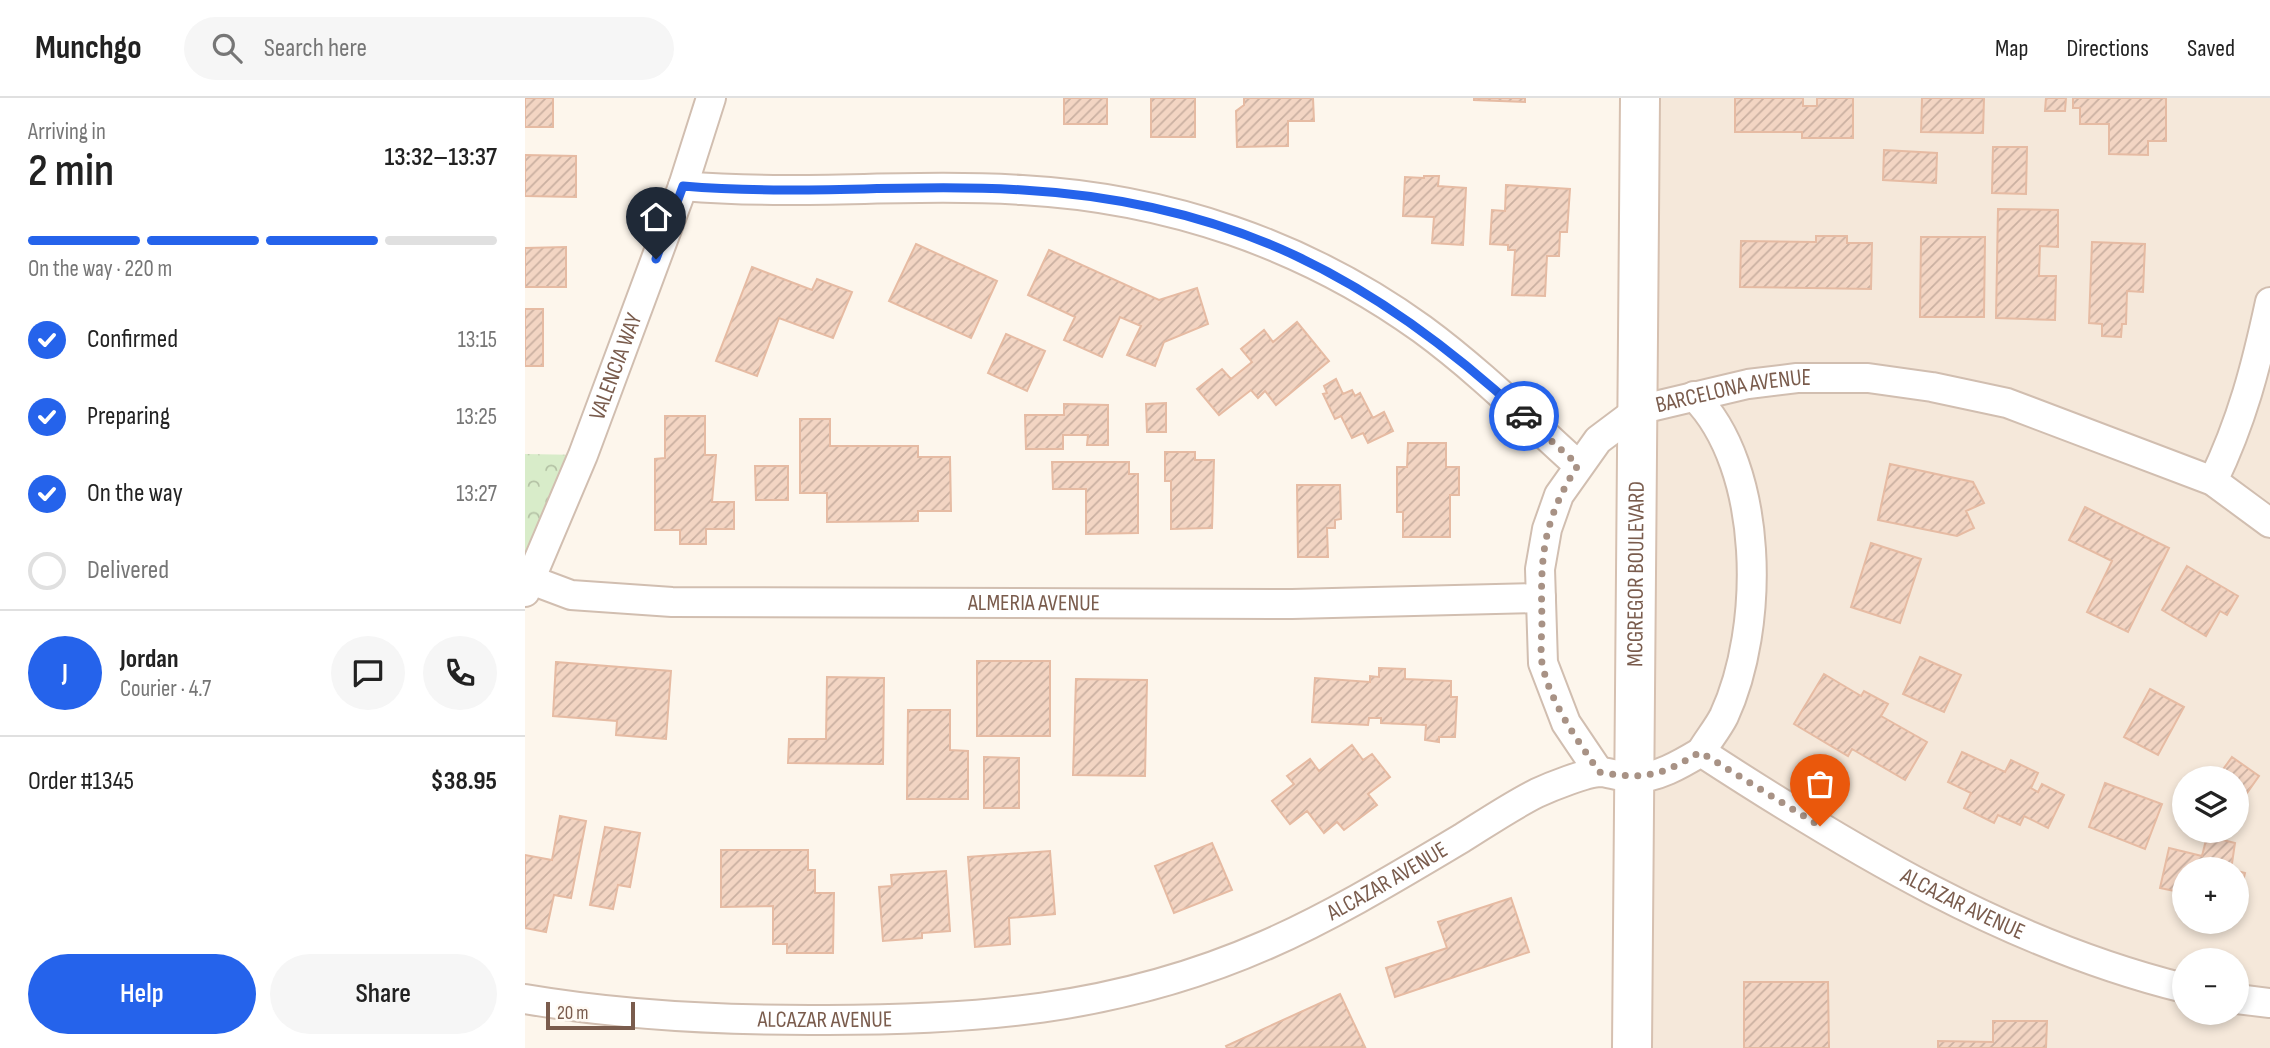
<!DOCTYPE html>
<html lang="en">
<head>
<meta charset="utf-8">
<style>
  body { margin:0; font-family:"Sofia Sans Condensed",sans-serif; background:#f6f6f6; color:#222; height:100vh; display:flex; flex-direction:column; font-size:26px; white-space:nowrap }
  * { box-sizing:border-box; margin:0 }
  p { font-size:23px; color:#767676 }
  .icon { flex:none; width:38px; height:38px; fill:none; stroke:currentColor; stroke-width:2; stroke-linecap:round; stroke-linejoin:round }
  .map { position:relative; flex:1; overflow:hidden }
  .drawer { display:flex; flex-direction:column; background:#fff; width:525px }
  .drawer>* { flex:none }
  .fabs { position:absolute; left:1647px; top:668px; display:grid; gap:14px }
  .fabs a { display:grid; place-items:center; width:77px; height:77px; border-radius:50%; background:#fff; box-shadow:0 4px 10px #0003; font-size:35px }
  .scale { position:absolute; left:21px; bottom:18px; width:89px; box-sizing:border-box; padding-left:7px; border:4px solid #7a5c4d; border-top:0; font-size:19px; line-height:24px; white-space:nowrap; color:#7a5c4d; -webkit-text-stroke:5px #fffaf3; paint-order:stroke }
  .pin { position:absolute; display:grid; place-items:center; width:60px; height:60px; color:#fff; margin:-72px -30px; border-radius:50% 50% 50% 0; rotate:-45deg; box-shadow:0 0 7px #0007 }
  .pin .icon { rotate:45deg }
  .courier { position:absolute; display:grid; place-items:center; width:70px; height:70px; margin:-35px; border:5px solid #2563eb; border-radius:50%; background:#fff; color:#222; box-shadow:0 2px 9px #0007 }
  .overview em { font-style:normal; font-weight:600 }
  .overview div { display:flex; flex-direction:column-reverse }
  .overview { display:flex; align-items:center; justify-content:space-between; height:119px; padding:0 28px }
  h1 { font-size:46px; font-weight:600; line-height:52px }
  .bar { display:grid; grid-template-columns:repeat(4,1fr); gap:10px 7px; align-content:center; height:84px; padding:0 28px }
  .bar i { height:9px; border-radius:5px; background:#e0e0e0 }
  .bar .selected { background:#2563eb }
  .bar p { grid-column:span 4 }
  .line { display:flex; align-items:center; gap:18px; padding:0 28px; border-top:2px solid #e0e0e0 }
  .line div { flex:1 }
  .round { display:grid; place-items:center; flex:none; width:74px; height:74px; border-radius:37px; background:#f6f6f6 }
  ol { padding:0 28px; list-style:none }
  li { display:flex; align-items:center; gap:21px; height:77px }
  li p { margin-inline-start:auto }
  li .icon { padding:7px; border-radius:50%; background:#2563eb; color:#fff; stroke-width:4 }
  li:last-child { color:#767676 }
  li i { width:38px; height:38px; border:4px solid #e0e0e0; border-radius:50% }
  .action { display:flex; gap:14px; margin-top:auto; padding:14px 28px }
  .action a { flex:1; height:80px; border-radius:42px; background:#2563eb; color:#fff; font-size:28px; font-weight:600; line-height:80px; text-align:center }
  .action a+a { background:#f6f6f6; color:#222 }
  header { display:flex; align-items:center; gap:42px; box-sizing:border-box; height:98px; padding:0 35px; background:#fff; border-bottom:2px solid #e0e0e0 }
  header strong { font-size:33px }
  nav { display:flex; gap:38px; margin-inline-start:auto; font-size:24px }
  .search { width:490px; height:63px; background:#f6f6f6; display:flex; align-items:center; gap:18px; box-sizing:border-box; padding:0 24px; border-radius:38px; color:#767676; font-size:26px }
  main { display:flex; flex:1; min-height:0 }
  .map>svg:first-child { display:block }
</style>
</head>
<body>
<header>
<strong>Munchgo</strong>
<div class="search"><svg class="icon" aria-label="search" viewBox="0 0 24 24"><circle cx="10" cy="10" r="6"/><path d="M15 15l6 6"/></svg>Search here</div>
<nav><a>Map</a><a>Directions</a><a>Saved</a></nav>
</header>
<main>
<section class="drawer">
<div class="overview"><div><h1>2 min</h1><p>Arriving in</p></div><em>13:32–13:37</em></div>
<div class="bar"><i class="selected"></i><i class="selected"></i><i class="selected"></i><i></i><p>On the way · 220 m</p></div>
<ol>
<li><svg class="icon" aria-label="check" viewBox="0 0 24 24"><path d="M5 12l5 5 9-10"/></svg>Confirmed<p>13:15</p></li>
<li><svg class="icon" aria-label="check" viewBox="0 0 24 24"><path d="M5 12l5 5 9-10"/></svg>Preparing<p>13:25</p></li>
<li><svg class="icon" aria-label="check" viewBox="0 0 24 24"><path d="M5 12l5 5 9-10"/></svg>On the way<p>13:27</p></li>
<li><i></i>Delivered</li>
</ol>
<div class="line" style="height:126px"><b class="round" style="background:#2563eb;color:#fff">J</b><div><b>Jordan</b><p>Courier · 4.7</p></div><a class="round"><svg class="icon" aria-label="chat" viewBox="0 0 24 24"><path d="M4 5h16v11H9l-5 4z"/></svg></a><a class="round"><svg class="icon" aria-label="phone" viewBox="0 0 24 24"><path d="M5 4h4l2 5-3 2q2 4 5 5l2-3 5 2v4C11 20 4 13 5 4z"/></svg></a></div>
<div class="line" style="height:91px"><div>Order #1345</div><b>$38.95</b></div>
<div class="action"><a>Help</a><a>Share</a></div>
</section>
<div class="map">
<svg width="1745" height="950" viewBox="0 0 1745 950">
  <defs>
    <pattern id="park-crowns" width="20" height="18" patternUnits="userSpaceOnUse" patternTransform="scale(1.75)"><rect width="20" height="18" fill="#d8ecc9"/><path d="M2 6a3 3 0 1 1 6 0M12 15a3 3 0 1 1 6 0" fill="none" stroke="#b4c2a5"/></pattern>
    <pattern id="building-hatch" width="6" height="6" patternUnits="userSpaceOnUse" patternTransform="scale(1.75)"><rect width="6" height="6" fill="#f3d5c3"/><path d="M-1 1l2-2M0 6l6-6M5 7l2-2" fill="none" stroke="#cab0a1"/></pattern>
  </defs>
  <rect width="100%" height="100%" fill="#fdf6ec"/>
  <path fill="#f5e8da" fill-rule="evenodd" d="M1130,0H1745V950H1122ZM1659,681H1712V733H1659ZM1659,772H1712V824H1659ZM1659,863H1712V915H1659Z"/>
  <path fill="url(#park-crowns)" d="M0,356L58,357L0,494Z"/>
  <path fill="url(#building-hatch)" stroke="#e6bba3" stroke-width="2" d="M0,0H28V29H0Z
    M539,0H582V26H539Z
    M626,0H670V39H626Z
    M719,0H788L789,23H763V48L712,49L711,13L719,7Z
    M949,0H1000V4L949,2Z
    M1210,0H1278V8H1292V0H1328V40H1277V34H1210Z
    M1397,0H1459L1458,35L1396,34Z
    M1521,0H1541L1540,13H1520Z
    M1548,0H1641V43H1623V57L1584,56V26H1555V10H1548Z
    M1468,49H1502L1501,96L1467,95Z
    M1359,52L1412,55L1411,85L1358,82Z
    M0,57L51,58V99L0,98Z
    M899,78H914L913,88L941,90L938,147L907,145L909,119L878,118L880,79L899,80Z
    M981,87L1045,91L1042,134H1035L1034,158H1022L1020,198L987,197L990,152H983V147L965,146L967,112L980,113Z
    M1473,111L1533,112V149L1515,148L1514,178H1531L1530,222L1471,220Z
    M1291,138H1322V145H1347L1346,191L1215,189L1216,143L1291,144Z
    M1396,139H1460L1459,219H1395Z
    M1567,144L1620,146L1618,194L1602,193L1601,226H1597L1596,239L1577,238V226L1564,225Z
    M391,146L472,183L446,240L364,203Z
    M41,149V189H0V150Z
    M524,152L634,202L672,190L683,226L639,244L630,268L602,257L616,228L595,219L577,259L539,242L550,219L503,197Z
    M227,169L287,192L292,181L327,194L308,240L254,220L232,278L191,263Z
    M0,211H18V268H0Z
    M772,224L804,263L751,307L740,293L733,300L726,292L694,317L672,291L697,271L706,281L727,264L716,251L739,232L748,244Z
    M481,236L520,253L502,293L463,275Z
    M811,281L818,296L827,292L830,298L835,295L848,320L859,314L868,333L843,345L838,335L827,340L816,318L810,321L798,296L802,295L799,288Z
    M641,305V334H622L621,306Z
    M539,306L583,307V347H562L563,337H538V351H501L500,317H539Z
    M140,318H180V357H191L187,404H209V431H181V446H155V432H130V361L140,360Z
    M275,321H305V348H393V359H425L426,413H393V423L302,424V395H275Z
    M883,345H921V369H934V397H925V439H878V414H872V369H882Z
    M640,354H670V362H689L687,430L646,431V383H640Z
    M527,364H604V376H613V435L561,436V391H528Z
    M1365,366L1448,384L1459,405L1441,413L1449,430L1432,438L1353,422Z
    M230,368H263V402H231Z
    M772,387H815L816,421L810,422V430H802L803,459H773Z
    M1560,409L1644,450L1603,534L1562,514L1587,463L1544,442Z
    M1346,445L1396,461L1375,525L1326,509Z
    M1662,468L1713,498L1702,517L1695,513L1681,538L1637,512Z
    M1395,559L1436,577L1419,614L1378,596Z
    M452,563H525V638H452Z
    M31,564L146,573L141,641L91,637L92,623L28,618Z
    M854,570L880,571V581L926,583V599H932L930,639H914V644L900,642L901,627L856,625V620H844L843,627L787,624L790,580L845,584V578L854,579Z
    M1299,576L1336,598L1339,593L1363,606L1356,618L1402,644L1380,682L1327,651L1323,658L1269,626Z
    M302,579L359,580L358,666L263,665L264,641H301Z
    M551,581L622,582L620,678L548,677Z
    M1625,591L1659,609L1633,657L1599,639Z
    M383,612H425V652L443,653V701H382Z
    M827,647L838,662L847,656L865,679L843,696L852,707L819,732L812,724L799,735L782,713L765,726L747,703L769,686L762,678L785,661L794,673Z
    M1437,654L1480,674L1486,662L1513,675L1506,690L1513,694L1517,686L1539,697L1523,730L1499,718L1495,727L1473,717L1469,725L1439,710L1446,695L1423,684Z
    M459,659L494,660V710H459Z
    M1707,659L1734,678L1717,702L1712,698V681H1691Z
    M1580,685L1637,706L1620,751L1564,729Z
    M35,718L61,723L46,800L29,797L21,834L0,830V757L27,762Z
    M80,729L115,735L105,789L93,787L88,811L65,807Z
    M1682,738L1710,745L1706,772H1659V795L1635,790L1644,750L1677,758Z
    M687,745L707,792L649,815L630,768Z
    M196,752H283V772H290V795H309L308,855H262V846H248V808L196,809Z
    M525,753L530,816L484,820L485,846L450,849L443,759Z
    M421,773L425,833L397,835V840L358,843L354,789L367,788L366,777Z
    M1712,773L1720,775L1712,810Z
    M986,800L1004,854L870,899L861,870L922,850L913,824Z
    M1219,884H1303L1304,950H1219Z
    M815,896L840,949L702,950L701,948Z
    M1468,923H1522L1521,950H1413V943L1468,944Z"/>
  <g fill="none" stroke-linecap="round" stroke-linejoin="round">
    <defs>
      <g id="street">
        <path d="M158,88C271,98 384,85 497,92C642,100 779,146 897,231C953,272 1002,321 1053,367"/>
        <path d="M1169,298C1240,369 1240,530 1199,618C1193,630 1183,642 1176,654"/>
        <path d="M1688,383C1717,323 1731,269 1745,204"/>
        <path id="s1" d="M6,482L46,497L147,504L767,506L1016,500"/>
        <path id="s2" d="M0,494L58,357L158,88L186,0"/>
        <path id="s3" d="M1074,674L1041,625L1018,565L1015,471L1022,431L1034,397L1073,342L1113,312L1223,286L1272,280H1343L1407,289L1482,305L1688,383L1745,425"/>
        <path id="s4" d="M0,901C94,917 190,922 285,922C446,923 591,913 741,847C809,817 873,778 937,740C961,725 986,708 1012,695C1025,689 1062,674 1076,674C1087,675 1097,679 1107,680C1131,681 1156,666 1176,654C1325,751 1484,847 1659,890"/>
        <path d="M1712,901L1745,905"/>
      </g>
      <g id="secondary">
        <path id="s5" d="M1107,950L1115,0"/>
      </g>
    </defs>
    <use href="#street" stroke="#d1beb0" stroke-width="32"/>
    <use href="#secondary" stroke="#d6c0b0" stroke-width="42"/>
    <use href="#street" stroke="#fff" stroke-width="28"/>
    <use href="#secondary" stroke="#fff" stroke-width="38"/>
  </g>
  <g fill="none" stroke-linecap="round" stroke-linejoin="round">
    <path stroke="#a89285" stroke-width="7" stroke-dasharray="0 12.6" d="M999,318L1053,367C1018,422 1015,458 1017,521C1017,535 1015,551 1017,565C1025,605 1052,641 1074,674C1120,682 1136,678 1175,654L1295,728"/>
    <path stroke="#2563eb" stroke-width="9" d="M131,161L158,88C271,98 384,85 498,92C705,104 849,179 999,318"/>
  </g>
  <g text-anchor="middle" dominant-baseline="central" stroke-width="7" stroke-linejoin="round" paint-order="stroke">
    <g font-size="23" fill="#7a5c4d" stroke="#fffaf3">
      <text stroke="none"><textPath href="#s2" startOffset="243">VALENCIA WAY</textPath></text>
      <text stroke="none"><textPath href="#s3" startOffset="509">BARCELONA AVENUE</textPath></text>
      <text stroke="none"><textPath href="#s5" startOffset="474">MCGREGOR BOULEVARD</textPath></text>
      <text stroke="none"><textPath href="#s1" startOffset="506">ALMERIA AVENUE</textPath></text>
      <text stroke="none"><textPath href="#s4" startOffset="889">ALCAZAR AVENUE</textPath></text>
      <text stroke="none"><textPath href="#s4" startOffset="1540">ALCAZAR AVENUE</textPath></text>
      <text stroke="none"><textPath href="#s4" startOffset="301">ALCAZAR AVENUE</textPath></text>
    </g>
  </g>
</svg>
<div class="fabs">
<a><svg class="icon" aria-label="layers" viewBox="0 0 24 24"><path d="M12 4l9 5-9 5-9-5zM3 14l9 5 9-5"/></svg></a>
<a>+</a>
<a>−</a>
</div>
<div class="scale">20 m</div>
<div class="pin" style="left:1295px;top:728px;background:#ea580c"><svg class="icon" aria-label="bag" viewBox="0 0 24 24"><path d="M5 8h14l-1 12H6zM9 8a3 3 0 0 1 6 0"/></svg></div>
<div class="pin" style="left:131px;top:161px;background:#1f2937"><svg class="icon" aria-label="home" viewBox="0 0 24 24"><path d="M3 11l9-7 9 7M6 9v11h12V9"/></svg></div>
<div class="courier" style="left:999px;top:318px"><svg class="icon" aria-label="car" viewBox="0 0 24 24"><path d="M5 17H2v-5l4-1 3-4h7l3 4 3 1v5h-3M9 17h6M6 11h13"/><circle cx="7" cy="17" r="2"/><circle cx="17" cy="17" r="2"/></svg></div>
</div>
</main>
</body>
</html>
